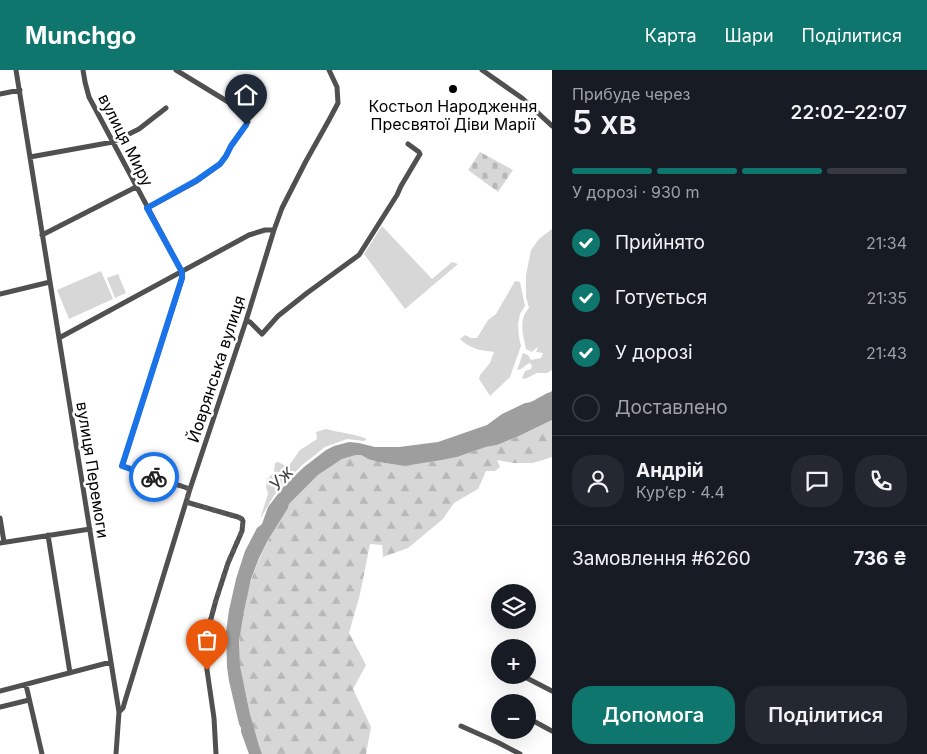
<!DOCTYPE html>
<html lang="uk">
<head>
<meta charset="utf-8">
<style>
  body { margin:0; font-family:Inter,sans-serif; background:#242831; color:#f1f3f6; height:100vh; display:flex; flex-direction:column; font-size:19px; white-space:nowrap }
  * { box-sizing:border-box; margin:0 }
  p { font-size:16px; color:#9ea1a6 }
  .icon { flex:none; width:28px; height:28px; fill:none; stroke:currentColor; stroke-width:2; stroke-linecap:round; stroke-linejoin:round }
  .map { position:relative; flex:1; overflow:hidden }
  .side { display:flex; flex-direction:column; background:#171b24; width:375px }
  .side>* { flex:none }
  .controls { position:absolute; left:491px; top:514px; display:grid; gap:10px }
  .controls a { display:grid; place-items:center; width:45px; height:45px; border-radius:50%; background:#171b24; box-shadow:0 5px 20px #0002; font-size:25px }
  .pin { position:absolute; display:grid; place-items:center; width:42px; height:42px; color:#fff; margin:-51px -21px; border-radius:50% 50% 50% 0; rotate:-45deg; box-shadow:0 0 5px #0007 }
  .pin .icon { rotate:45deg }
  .courier { position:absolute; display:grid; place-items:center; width:50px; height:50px; margin:-25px; border:4px solid #1a73e8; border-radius:50%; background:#fff; color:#222; box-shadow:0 1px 6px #0007 }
  .overview em { font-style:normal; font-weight:600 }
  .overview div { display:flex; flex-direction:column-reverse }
  .overview { display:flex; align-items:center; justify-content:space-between; height:85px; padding:0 20px }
  h1 { font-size:32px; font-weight:600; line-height:38px }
  .bar { display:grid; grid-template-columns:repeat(4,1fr); gap:8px 5px; align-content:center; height:60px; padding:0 20px }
  .bar i { height:6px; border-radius:4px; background:#363941 }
  .bar .active { background:#0f766e }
  .bar p { grid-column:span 4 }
  .line { display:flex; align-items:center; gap:12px; padding:0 20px; border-top:1px solid #363941 }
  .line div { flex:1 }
  .round { display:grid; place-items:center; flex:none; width:52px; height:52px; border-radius:20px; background:#242831 }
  ol { padding:0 20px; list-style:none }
  li { display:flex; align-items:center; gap:15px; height:55px }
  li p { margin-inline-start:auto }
  li .icon { padding:5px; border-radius:50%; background:#0f766e; color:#fff; stroke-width:4 }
  li:last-child { color:#9ea1a6 }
  li i { width:28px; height:28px; border:2px solid #363941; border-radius:50% }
  .cta { display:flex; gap:10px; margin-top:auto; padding:10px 20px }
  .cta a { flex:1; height:58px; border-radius:20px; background:#0f766e; color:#fff; font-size:20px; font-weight:600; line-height:58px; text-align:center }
  .cta a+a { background:#242831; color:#f1f3f6 }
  header { display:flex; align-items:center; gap:30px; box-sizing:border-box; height:70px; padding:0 25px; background:#0f766e; color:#fff }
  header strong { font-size:24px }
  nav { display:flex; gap:28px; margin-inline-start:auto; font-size:18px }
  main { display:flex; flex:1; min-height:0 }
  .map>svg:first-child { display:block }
</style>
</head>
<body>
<header>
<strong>Munchgo</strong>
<nav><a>Карта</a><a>Шари</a><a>Поділитися</a></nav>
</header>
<main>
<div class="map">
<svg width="552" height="684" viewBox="0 0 552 684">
  <defs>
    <pattern id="forest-firs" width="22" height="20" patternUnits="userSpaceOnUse" patternTransform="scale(1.25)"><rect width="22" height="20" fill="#d7d7d7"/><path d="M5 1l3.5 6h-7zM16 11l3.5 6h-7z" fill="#b7b7b7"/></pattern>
    <pattern id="cemetery-stones" width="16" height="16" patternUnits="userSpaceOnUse" patternTransform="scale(1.25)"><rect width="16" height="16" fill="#d7d7d7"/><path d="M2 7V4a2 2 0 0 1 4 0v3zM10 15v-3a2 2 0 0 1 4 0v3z" fill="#b7b7b7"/></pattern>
  </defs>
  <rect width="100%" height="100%" fill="#fff"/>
  <path fill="#d7d7d7" d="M382,156L432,209L452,192L458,194L405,239L364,184Z
    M552,159V300L547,303H537L525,309L522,308L525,301L531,299L532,295L529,293L521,299L517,300L523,283L528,285L531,290L541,288L543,283L536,282L538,277L535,279L532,282L526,279C523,265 518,250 529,238L526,227V205L531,180L539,169Z
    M101,201L113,229L69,249L57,220Z
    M118,204L126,223L115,228L107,208Z
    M515,211L520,212L525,236L520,244L518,254L519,267L521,276L510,307L490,326L479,309L480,305L490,293L494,282C489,281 484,281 480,280C475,279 463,273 460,269L465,265L471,268H477L488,250L496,244Z
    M326,359C339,363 353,363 367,369L364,371L347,369L325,377L301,396L275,424L260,449L268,424L266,416L267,409L274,403L275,393L278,392L288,397L300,380L317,369L316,362Z"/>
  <path fill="url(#forest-firs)" d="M552,350V387L533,393H513L497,390L500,397L495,401H486L478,419L454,433L443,449L408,478L383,487L382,475L370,474L360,524L349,563L366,595L353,619L371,657L366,684H262C254,667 251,647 247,629C245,618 241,607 240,596C235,540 256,484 288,438L289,434L318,405L342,389L356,385H361L368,389L378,392L405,396L442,390L457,387L486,377L497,375L519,366Z"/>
  <path fill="url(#cemetery-stones)" d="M480,82L513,100L498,122L468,100Z"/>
  <path fill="#9e9e9e" d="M552,321V350L519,366L497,375L486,377L457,387L442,390L405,396L378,392L368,389L361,385H356L342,389L318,405L289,434L288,438L268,470L259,488L251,509L244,541L239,571L240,596L250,644L259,676L262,684H249L241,662V658L239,654L229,611L227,597L226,562L229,540L236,509L245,481L257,458L262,454L268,437L284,416L304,397L326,380L334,376L349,372L359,373L375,377H399L438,372L487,355L502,344L525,333C532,333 537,328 544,325C546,323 549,323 552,321Z"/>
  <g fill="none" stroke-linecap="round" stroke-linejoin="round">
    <path stroke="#505050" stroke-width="5" d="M16,0L119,642L116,684
      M83,0L85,12L89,27L182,202V209L122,396L190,419
      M482,0L522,28L552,56
      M0,24L20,20
      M30,87L113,72L139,59L166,38
      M147,138L197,111L220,94L226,86L231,76L248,52L246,44L243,41L176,0
      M42,165L136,117
      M0,224L50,212
      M246,251L250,252L262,264L278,246L307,223L359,185L397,125L401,116L420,84L419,82L408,74
      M59,268L249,165L265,160H274
      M186,432L238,447L242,449L243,451L242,461L228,493L216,530L206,567L207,600L214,648L216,684
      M0,448L4,472
      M48,465L70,603
      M0,473L90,459
      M521,605L552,621
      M26,615L42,684
      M0,621L111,592
      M0,637L29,630
      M119,642L123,638L125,631L190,419L246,251L274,160L282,138L306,91L329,50L338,33L337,17L329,0
      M528,648L552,661
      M461,656L499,673L520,684"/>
  </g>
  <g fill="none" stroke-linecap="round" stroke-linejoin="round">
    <path stroke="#595959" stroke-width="5" stroke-dasharray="0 9" d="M154,407L190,419L186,432L238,447L242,449L243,451L242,461L228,493L216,530L206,567L207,600"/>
    <path stroke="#1a73e8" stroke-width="6" d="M154,407L122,396L182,208V202L147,138L197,110L220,94L226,86L231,76L246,55"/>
  </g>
  <circle fill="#000" stroke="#fff" stroke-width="2" cx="453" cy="19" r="5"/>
  <g text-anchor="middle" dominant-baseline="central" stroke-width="5" stroke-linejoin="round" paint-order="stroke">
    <g font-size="16" fill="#000" stroke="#fff">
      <text x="453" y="36">Костьол Народження<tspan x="453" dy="18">Пресвятої Діви Марії</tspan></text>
    </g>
    <g font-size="16" fill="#000" stroke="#fff">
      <text transform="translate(126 70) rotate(63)">вулиця Миру</text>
      <text transform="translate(216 299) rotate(-72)">Йоврянська вулиця</text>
      <text transform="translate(93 400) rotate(81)">вулиця Перемоги</text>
    </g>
    <g font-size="18" font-style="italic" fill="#3f3f3f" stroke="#fff">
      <text transform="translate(281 408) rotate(-48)">Уж</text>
    </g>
  </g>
</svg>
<div class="controls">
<a><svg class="icon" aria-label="layers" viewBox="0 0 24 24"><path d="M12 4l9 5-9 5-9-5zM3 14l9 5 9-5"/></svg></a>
<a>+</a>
<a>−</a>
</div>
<div class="pin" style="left:207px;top:600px;background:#ea580c"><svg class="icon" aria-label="bag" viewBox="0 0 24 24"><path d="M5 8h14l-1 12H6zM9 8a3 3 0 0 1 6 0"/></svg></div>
<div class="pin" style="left:246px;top:55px;background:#1f2937"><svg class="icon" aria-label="home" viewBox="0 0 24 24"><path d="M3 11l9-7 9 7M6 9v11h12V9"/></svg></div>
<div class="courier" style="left:154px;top:407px"><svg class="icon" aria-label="bike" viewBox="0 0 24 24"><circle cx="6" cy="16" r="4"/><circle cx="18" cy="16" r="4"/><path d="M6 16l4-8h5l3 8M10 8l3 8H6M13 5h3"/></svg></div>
</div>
<section class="side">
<div class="overview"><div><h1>5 хв</h1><p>Прибуде через</p></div><em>22:02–22:07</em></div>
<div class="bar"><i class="active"></i><i class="active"></i><i class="active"></i><i></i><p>У дорозі · 930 m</p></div>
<ol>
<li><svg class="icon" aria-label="check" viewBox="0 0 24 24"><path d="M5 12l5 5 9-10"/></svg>Прийнято<p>21:34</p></li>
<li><svg class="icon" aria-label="check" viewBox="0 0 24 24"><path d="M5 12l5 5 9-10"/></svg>Готується<p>21:35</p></li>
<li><svg class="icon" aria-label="check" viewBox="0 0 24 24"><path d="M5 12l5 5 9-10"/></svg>У дорозі<p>21:43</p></li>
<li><i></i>Доставлено</li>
</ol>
<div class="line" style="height:90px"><a class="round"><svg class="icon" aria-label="person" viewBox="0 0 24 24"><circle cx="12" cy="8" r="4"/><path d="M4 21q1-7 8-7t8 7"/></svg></a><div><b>Андрій</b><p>Кур’єр · 4.4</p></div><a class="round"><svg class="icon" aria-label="chat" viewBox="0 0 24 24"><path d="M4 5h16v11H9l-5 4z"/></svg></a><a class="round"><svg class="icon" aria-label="phone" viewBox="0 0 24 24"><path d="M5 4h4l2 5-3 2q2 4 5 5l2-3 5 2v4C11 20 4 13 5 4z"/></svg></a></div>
<div class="line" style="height:65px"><div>Замовлення #6260</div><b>736 ₴</b></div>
<div class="cta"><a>Допомога</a><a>Поділитися</a></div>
</section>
</main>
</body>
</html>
